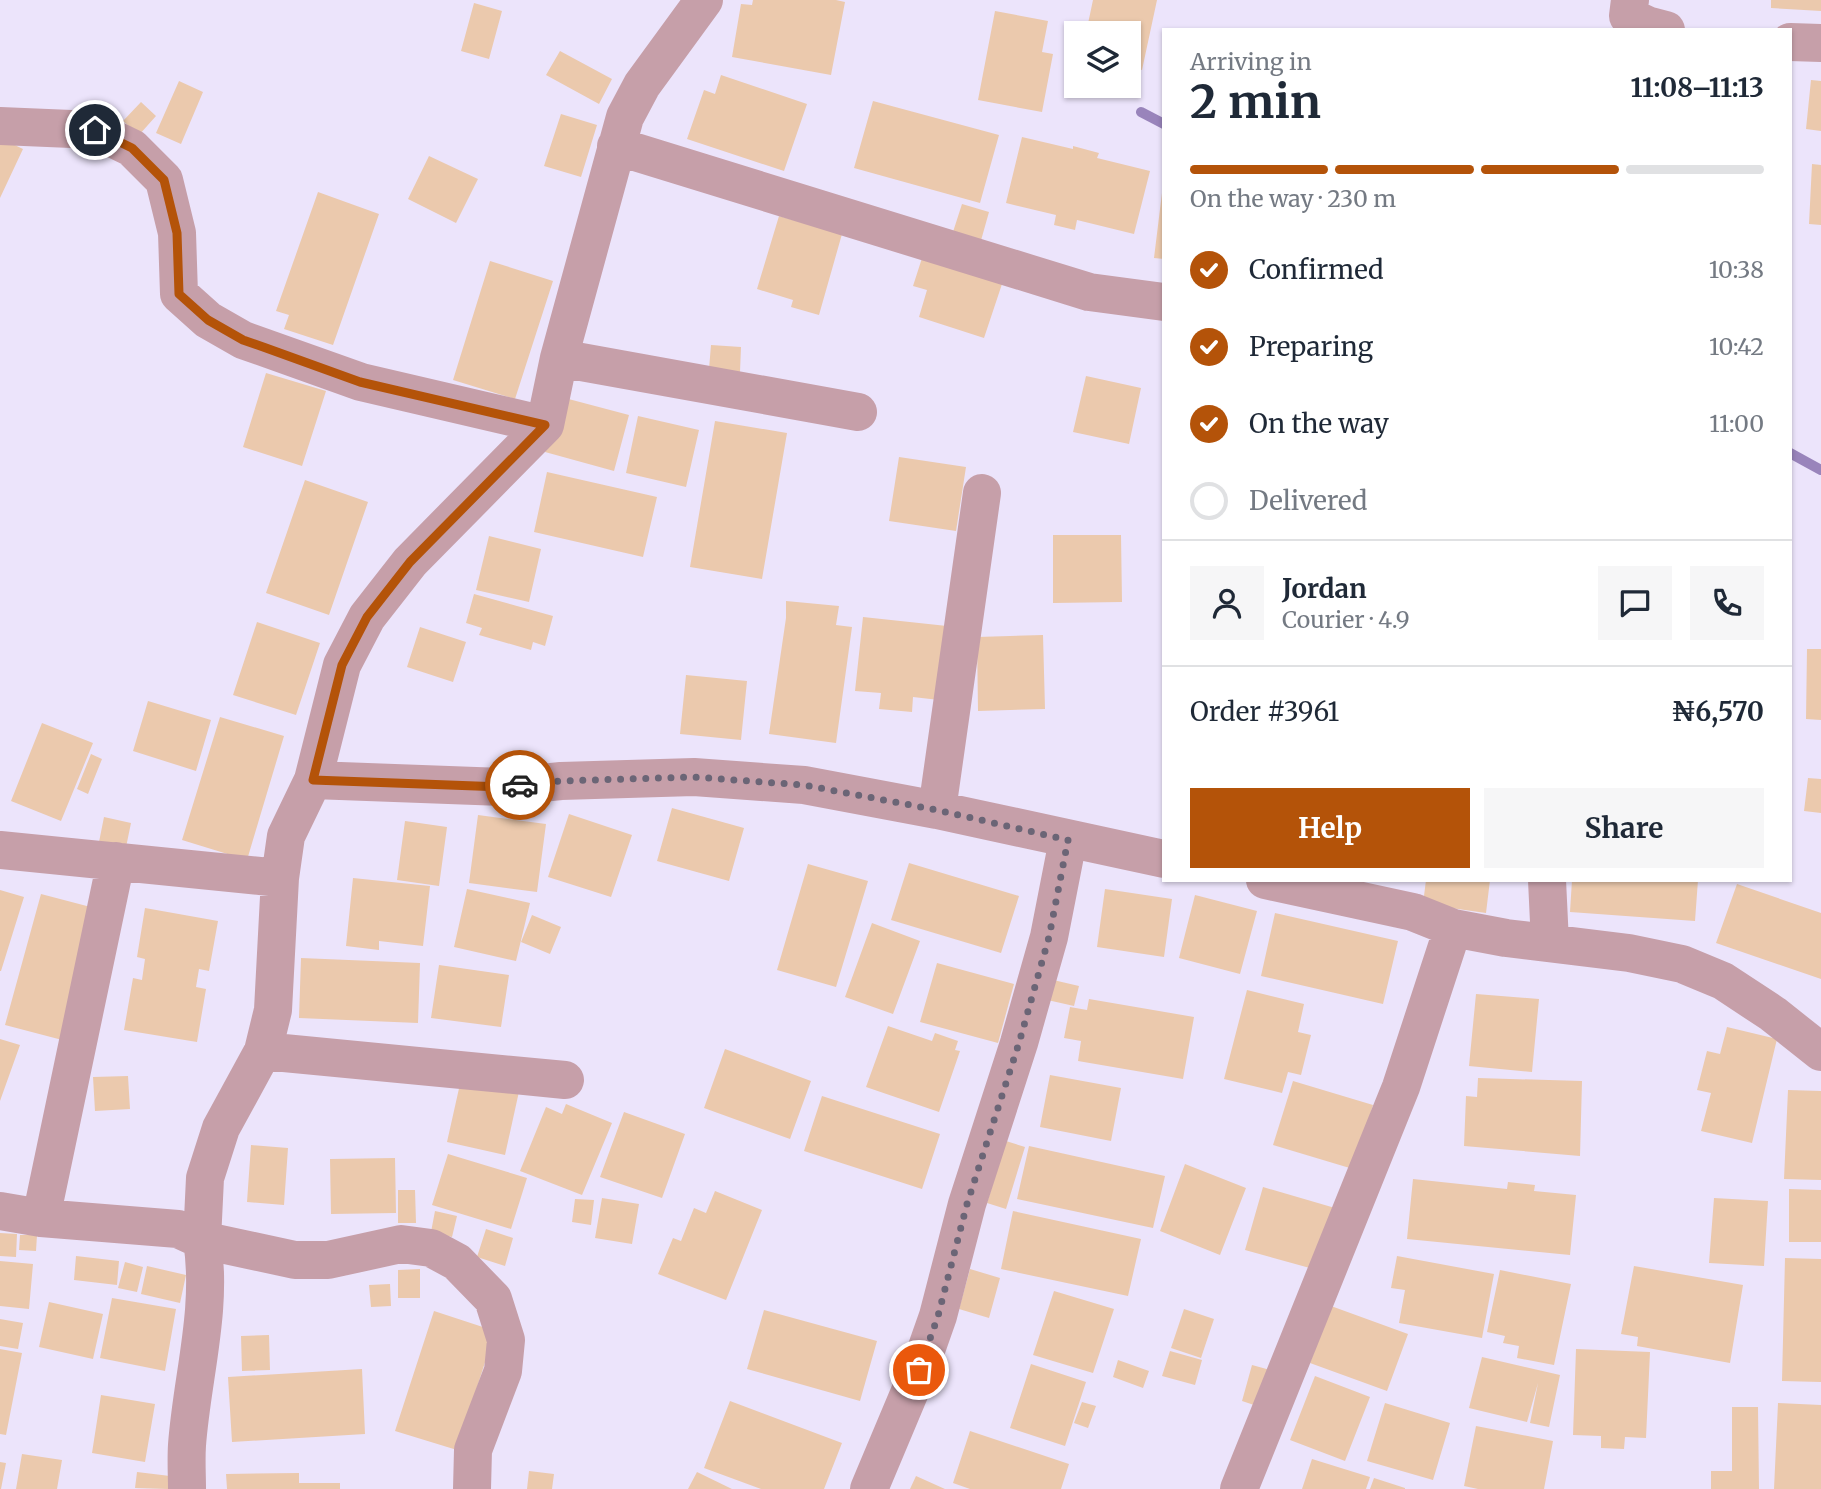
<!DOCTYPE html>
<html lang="en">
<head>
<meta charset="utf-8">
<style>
  body { margin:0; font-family:Merriweather,serif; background:#f6f6f7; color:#1f2937; height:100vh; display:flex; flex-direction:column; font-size:26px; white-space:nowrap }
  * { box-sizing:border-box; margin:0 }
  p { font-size:23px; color:#747a83 }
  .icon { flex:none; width:38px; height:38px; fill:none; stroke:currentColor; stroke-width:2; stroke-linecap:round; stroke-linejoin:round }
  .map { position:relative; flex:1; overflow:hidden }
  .drawer { position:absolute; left:1162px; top:28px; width:630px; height:854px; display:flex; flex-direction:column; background:#fff; border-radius:0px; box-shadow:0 2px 5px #0004 }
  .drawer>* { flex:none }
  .tools { position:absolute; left:1064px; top:21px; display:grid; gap:14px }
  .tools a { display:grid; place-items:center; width:77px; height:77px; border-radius:0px; background:#fff; box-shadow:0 2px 5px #0004; font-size:35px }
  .pin { position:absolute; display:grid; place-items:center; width:60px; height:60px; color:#fff; margin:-30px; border:4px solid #fff; border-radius:50%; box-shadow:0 2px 7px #0007 }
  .courier { position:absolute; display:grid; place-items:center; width:70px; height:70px; margin:-35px; border:5px solid #b45309; border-radius:50%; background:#fff; color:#222; box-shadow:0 2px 9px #0007 }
  .head em { font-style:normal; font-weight:700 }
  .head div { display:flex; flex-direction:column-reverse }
  .head { display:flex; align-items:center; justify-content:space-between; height:119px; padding:0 28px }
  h1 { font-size:46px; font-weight:700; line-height:52px }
  .bar { display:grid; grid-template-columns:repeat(4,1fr); gap:10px 7px; align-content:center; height:84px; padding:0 28px }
  .bar i { height:9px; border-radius:5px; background:#e0e1e3 }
  .bar .active { background:#b45309 }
  .bar p { grid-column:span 4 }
  .line { display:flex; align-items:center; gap:18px; padding:0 28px; border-top:2px solid #e0e1e3 }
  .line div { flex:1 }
  .round { display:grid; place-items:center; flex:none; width:74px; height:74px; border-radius:0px; background:#f6f6f7 }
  ol { padding:0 28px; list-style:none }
  li { display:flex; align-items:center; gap:21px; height:77px }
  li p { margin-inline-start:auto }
  li .icon { padding:7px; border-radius:50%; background:#b45309; color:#fff; stroke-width:4 }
  li:last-child { color:#747a83 }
  li i { width:38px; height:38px; border:4px solid #e0e1e3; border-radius:50% }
  .button { display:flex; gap:14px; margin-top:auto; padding:14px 28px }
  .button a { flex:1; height:80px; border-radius:0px; background:#b45309; color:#fff; font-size:28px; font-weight:700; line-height:80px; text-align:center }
  .button a+a { background:#f6f6f7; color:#1f2937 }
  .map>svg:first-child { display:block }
</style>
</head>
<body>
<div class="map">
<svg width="1821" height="1489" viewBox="0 0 1821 1489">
  <rect width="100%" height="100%" fill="#ece4fb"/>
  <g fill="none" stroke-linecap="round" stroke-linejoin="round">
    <path stroke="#9984bb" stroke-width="10" d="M1141,112L1164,124
      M1790,453L1821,470"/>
  </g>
  <path fill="#ebc9ad" d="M753,0H836L845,2L831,75L732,57L741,4L752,5Z
    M1093,0H1157L1142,70L1129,67V33H1086Z
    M1771,0H1821V11L1771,8Z
    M474,3L502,11L489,59L461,51Z
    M995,11L1048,21L1042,52L1053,54L1042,112L978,100Z
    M560,51L612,79L599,104L546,75Z
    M721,75L807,104L784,171L687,139L704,90L715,94Z
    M1811,80L1821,81V131L1806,129Z
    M179,81L203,92L181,144L156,133Z
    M873,101L999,135L980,203L854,168Z
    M141,102L156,116L139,135L123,121Z
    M561,114L597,125L581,177L544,166Z
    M1022,137L1073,149V146L1099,153L1097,158L1150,171L1134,234L1077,220L1075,230L1054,225L1056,215L1006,203Z
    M0,138L23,149L0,198Z
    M429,156L478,179L456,223L408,199Z
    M1812,164L1821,165V225L1809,224Z
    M318,192L379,214L333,345L284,329L289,315L276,311Z
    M1162,193L1164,194V259L1154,258Z
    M962,204L989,212L980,244L952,235Z
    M779,216L842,234L819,315L791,307L793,300L757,289Z
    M923,255L1003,281L984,338L919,317L927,290L913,286Z
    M490,261L553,281L515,399L453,380Z
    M711,345L741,347L740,372L709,369Z
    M266,373L326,391L302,466L243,447Z
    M1086,376L1141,388L1129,444L1073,432Z
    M561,397L629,415L614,471L545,452Z
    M638,416L699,430L686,487L626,473Z
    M715,421L787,433L762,579L690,567Z
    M899,457L966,467L956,531L889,521Z
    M547,472L657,497L643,557L534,532Z
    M305,480L368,502L329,615L266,593Z
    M1053,535H1121L1122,602L1053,603Z
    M489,536L541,549L529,602L476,590Z
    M474,594L553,616L545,646L533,642L531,650L479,635L482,628L466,623Z
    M786,601L839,606L836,625L852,627L836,743L769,734L786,618Z
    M863,617L947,626L939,700L913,697L912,712L879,709L881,693L855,691Z
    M257,622L320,643L296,715L233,695Z
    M420,627L466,642L453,682L407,667Z
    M1043,635L1045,709L978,711L977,637Z
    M1807,649H1821V720L1806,719Z
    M686,675L747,681L741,740L680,734Z
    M148,701L211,720L196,771L133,751Z
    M220,717L284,736L247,860L182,840Z
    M42,723L93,743L61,821L11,801Z
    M91,754L102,759L88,794L77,789Z
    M1808,778L1821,779V813L1804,811Z
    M672,808L744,828L729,881L657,861Z
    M569,814L632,835L611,897L548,877Z
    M478,815L546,824L537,892L469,883Z
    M104,817L131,823L125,852L98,847Z
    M405,821L447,827L439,886L397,880Z
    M909,863L1019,896L1001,953L891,920Z
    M808,864L868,881L836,987L777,970Z
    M353,878L430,886L423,946L379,941V950L346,946Z
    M1426,880H1490L1486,913L1423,904Z
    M1572,880H1698L1695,921L1570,912Z
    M1737,884L1821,913V979L1716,943Z
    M467,889L530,903L516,961L454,947Z
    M1105,889L1172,899L1164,957L1097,947Z
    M0,890L24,897L1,971H0Z
    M41,894L102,910L66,1041L5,1025Z
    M1195,895L1257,911L1240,974L1179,958Z
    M145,908L218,921L209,971L199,969L196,987L206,989L197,1042L124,1030L133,978L142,980L145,959L137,957Z
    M1275,913L1398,941L1383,1004L1261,976Z
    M532,915L561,927L550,954L521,942Z
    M872,923L920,941L893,1014L845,997Z
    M301,958L420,963L418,1023L299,1018Z
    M937,963L1014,984L998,1043L920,1022Z
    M439,965L509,975L501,1027L431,1018Z
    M1049,979L1079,986L1074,1006L1043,999Z
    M1247,990L1304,1004L1298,1032L1311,1035L1301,1075L1288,1072L1282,1093L1224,1079Z
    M1476,994L1539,999L1532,1072L1469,1066Z
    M1089,999L1194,1017L1183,1079L1078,1061L1081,1041L1064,1038L1070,1007L1087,1010Z
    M888,1026L932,1041L935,1033L958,1041L955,1050L960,1051L939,1112L866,1087Z
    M1727,1027L1777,1039L1752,1143L1701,1131L1711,1093L1697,1090L1707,1051L1720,1054Z
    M0,1039L20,1045L0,1101Z
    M725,1049L811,1081L790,1139L704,1108Z
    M462,1075L520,1087L505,1155L447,1142Z
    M1050,1075L1121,1088L1111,1141L1040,1127Z
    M128,1076L130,1109L95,1111L93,1077Z
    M1478,1078L1582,1081L1580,1156L1464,1146L1466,1096L1477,1097Z
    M1293,1081L1373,1105L1353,1169L1273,1145Z
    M1788,1090L1821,1091V1180L1784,1179Z
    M822,1096L940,1134L922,1189L804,1151Z
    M566,1104L612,1123L582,1195L520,1171L546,1107L562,1114Z
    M624,1112L685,1134L662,1198L600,1177Z
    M1006,1141L1025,1147L1006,1209L987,1203Z
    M251,1145L288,1148L284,1205L247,1202Z
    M1029,1146L1165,1176L1153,1228L1017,1199Z
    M448,1154L527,1178L511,1229L432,1205Z
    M395,1158L396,1213L331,1214L330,1159Z
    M1185,1164L1246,1188L1220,1255L1160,1231Z
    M1413,1179L1507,1189L1508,1182L1535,1185L1534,1191L1576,1195L1570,1255L1407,1239Z
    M1263,1187L1335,1208L1317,1270L1245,1250Z
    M1789,1189L1821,1190V1242H1789Z
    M398,1190H415L416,1223H398Z
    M715,1191L762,1210L726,1300L658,1274L673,1238L681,1241L694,1208L706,1213Z
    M602,1198L639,1204L632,1244L595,1238Z
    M1714,1198L1768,1201L1764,1266L1709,1263Z
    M575,1199L594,1200L591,1225L572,1222Z
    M435,1211L457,1216L452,1237L431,1232Z
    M1013,1211L1141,1239L1128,1296L1001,1269Z
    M486,1229L513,1238L505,1266L477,1257Z
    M0,1233L17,1234L16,1257L0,1256Z
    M20,1235H37L36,1251L19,1250Z
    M76,1256L119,1261L117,1285L74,1280Z
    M1397,1256L1494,1274L1482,1338L1399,1323L1405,1290L1391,1288Z
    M1785,1258L1821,1259V1382L1782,1381Z
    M0,1261L33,1264L29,1309L0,1306Z
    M125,1262L143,1267L137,1292L118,1288Z
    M147,1266L186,1275L180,1303L141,1294Z
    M1634,1266L1743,1285L1730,1363L1637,1346L1638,1337L1621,1334Z
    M420,1269V1298H398V1270Z
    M970,1269L1000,1278L989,1318L959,1309Z
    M1500,1270L1571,1284L1554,1365L1517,1358L1519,1346L1503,1343L1505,1336L1487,1332Z
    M390,1284L391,1306L371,1307L369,1285Z
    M1054,1291L1114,1309L1093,1373L1033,1355Z
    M112,1298L176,1309L165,1371L100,1358Z
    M49,1302L103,1314L93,1359L39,1347Z
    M1331,1306L1408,1334L1387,1391L1310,1363Z
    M1184,1309L1214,1319L1201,1358L1171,1348Z
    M764,1310L877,1341L860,1401L747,1369Z
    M434,1311L495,1331L457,1450L395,1431Z
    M0,1319L23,1323L18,1349L0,1346Z
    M269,1335L270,1370L242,1371L241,1336Z
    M0,1349L22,1353L6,1435L0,1434Z
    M1576,1349L1650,1352L1646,1438L1625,1437L1624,1449L1601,1448V1436L1573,1435Z
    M1170,1351L1202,1360L1195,1385L1162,1376Z
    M1482,1357L1560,1375L1549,1427L1530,1423L1538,1383L1527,1422L1469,1408Z
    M1118,1360L1149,1371L1143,1388L1113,1377Z
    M1031,1364L1086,1382L1065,1446L1010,1428Z
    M1252,1365L1277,1372L1266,1409L1242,1401Z
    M362,1369L365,1434L232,1442L228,1377Z
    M1315,1376L1370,1397L1345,1461L1290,1440Z
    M101,1395L155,1404L145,1462L92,1453Z
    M730,1401L842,1443L824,1489H761L704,1468Z
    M1082,1402L1096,1406L1088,1428L1074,1423Z
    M1385,1403L1450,1423L1433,1480L1367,1461Z
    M1778,1403L1821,1405V1489H1774Z
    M1732,1407H1758L1759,1489H1711V1471H1732Z
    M1476,1426L1553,1441L1544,1489H1478L1464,1486Z
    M970,1431L1069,1464L1061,1489H970L953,1483Z
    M22,1454L62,1460L57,1489H16Z
    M1312,1459L1370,1477L1366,1489H1302Z
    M0,1462L6,1463L1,1489H0Z
    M529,1471L554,1474L552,1489H527Z
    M137,1472L170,1476L168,1489L135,1488Z
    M697,1472L732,1489H688Z
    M299,1473V1483H340V1489H227L226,1474Z
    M916,1476L945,1489H910Z
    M1374,1478L1405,1488V1489H1370Z"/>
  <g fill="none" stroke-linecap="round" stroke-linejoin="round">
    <path stroke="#c69fa9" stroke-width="38" d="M1630,0L1628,16L1647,25L1666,30
      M1790,42L1821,43
      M0,126L95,130L132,148L164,180L177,233L179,294L208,320L243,340L361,382L545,425
      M616,146L1089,292L1164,302
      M559,358L858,412
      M313,780L503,787L561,781L694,777L804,785L937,810L1164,859
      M937,810L982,493
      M0,850L280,878
      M1265,880L1413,912L1453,928L1506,938L1629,953L1682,964L1723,981L1773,1014L1821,1052
      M1547,880L1550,943
      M263,1051L565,1080
      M0,1211L41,1218L178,1229L202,1240C213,1309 192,1377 187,1445C186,1460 187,1475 187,1489
      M41,1218L116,861
      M472,1489L473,1450L503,1371L506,1340L493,1299L457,1262L431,1248L401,1244L328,1260H295L202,1240L205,1178L221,1128L263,1051L273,1010L280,878L286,836L313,780L342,665L367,617L410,562L545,425L559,358L625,117L642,85L704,0
      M869,1489L919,1370L938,1316L967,1204L1019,1043L1049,937L1068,840
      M1239,1489L1401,1087L1453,928"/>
  </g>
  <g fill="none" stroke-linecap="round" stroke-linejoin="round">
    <path stroke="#6b6576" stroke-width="7" stroke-dasharray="0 12.6" d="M520,785L561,781L694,777L804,785L937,810L1068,840L1049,937L1019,1043L967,1204L938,1316L919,1370"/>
    <path stroke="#b45309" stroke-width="9" d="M95,130L132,148L164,180L177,233L179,294L208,320L243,340L266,348L360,382L545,425L410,562L367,617L342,665L313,780L503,787L520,785"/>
  </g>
</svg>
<div class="tools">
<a><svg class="icon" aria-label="layers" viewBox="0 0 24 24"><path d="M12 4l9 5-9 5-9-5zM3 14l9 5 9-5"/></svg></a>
</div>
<div class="pin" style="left:919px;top:1370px;background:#ea580c"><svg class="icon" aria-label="bag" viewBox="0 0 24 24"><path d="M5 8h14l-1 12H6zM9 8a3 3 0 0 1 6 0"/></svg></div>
<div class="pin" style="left:95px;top:130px;background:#1f2937"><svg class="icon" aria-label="home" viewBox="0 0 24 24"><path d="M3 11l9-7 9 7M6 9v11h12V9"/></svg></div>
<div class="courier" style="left:520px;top:785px"><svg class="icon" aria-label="car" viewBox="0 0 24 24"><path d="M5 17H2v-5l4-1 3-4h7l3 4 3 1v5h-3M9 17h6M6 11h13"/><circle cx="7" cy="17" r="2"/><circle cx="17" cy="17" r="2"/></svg></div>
<section class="drawer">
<div class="head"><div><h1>2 min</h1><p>Arriving in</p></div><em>11:08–11:13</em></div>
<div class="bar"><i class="active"></i><i class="active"></i><i class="active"></i><i></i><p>On the way · 230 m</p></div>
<ol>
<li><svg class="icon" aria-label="check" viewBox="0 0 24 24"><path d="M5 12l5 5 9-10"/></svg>Confirmed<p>10:38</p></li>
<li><svg class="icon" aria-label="check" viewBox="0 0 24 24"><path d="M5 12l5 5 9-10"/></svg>Preparing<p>10:42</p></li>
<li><svg class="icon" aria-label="check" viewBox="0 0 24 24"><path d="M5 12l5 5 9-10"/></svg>On the way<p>11:00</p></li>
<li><i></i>Delivered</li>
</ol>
<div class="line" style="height:126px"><a class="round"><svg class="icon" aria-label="person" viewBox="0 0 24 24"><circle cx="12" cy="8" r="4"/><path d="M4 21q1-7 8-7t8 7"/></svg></a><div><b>Jordan</b><p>Courier · 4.9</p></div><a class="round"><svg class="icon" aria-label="chat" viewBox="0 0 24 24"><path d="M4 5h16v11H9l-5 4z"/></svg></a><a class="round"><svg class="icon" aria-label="phone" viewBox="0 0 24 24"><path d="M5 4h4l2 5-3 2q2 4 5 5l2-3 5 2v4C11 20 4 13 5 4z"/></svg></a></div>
<div class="line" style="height:91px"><div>Order #3961</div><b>₦6,570</b></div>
<div class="button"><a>Help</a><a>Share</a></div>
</section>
</div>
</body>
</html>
